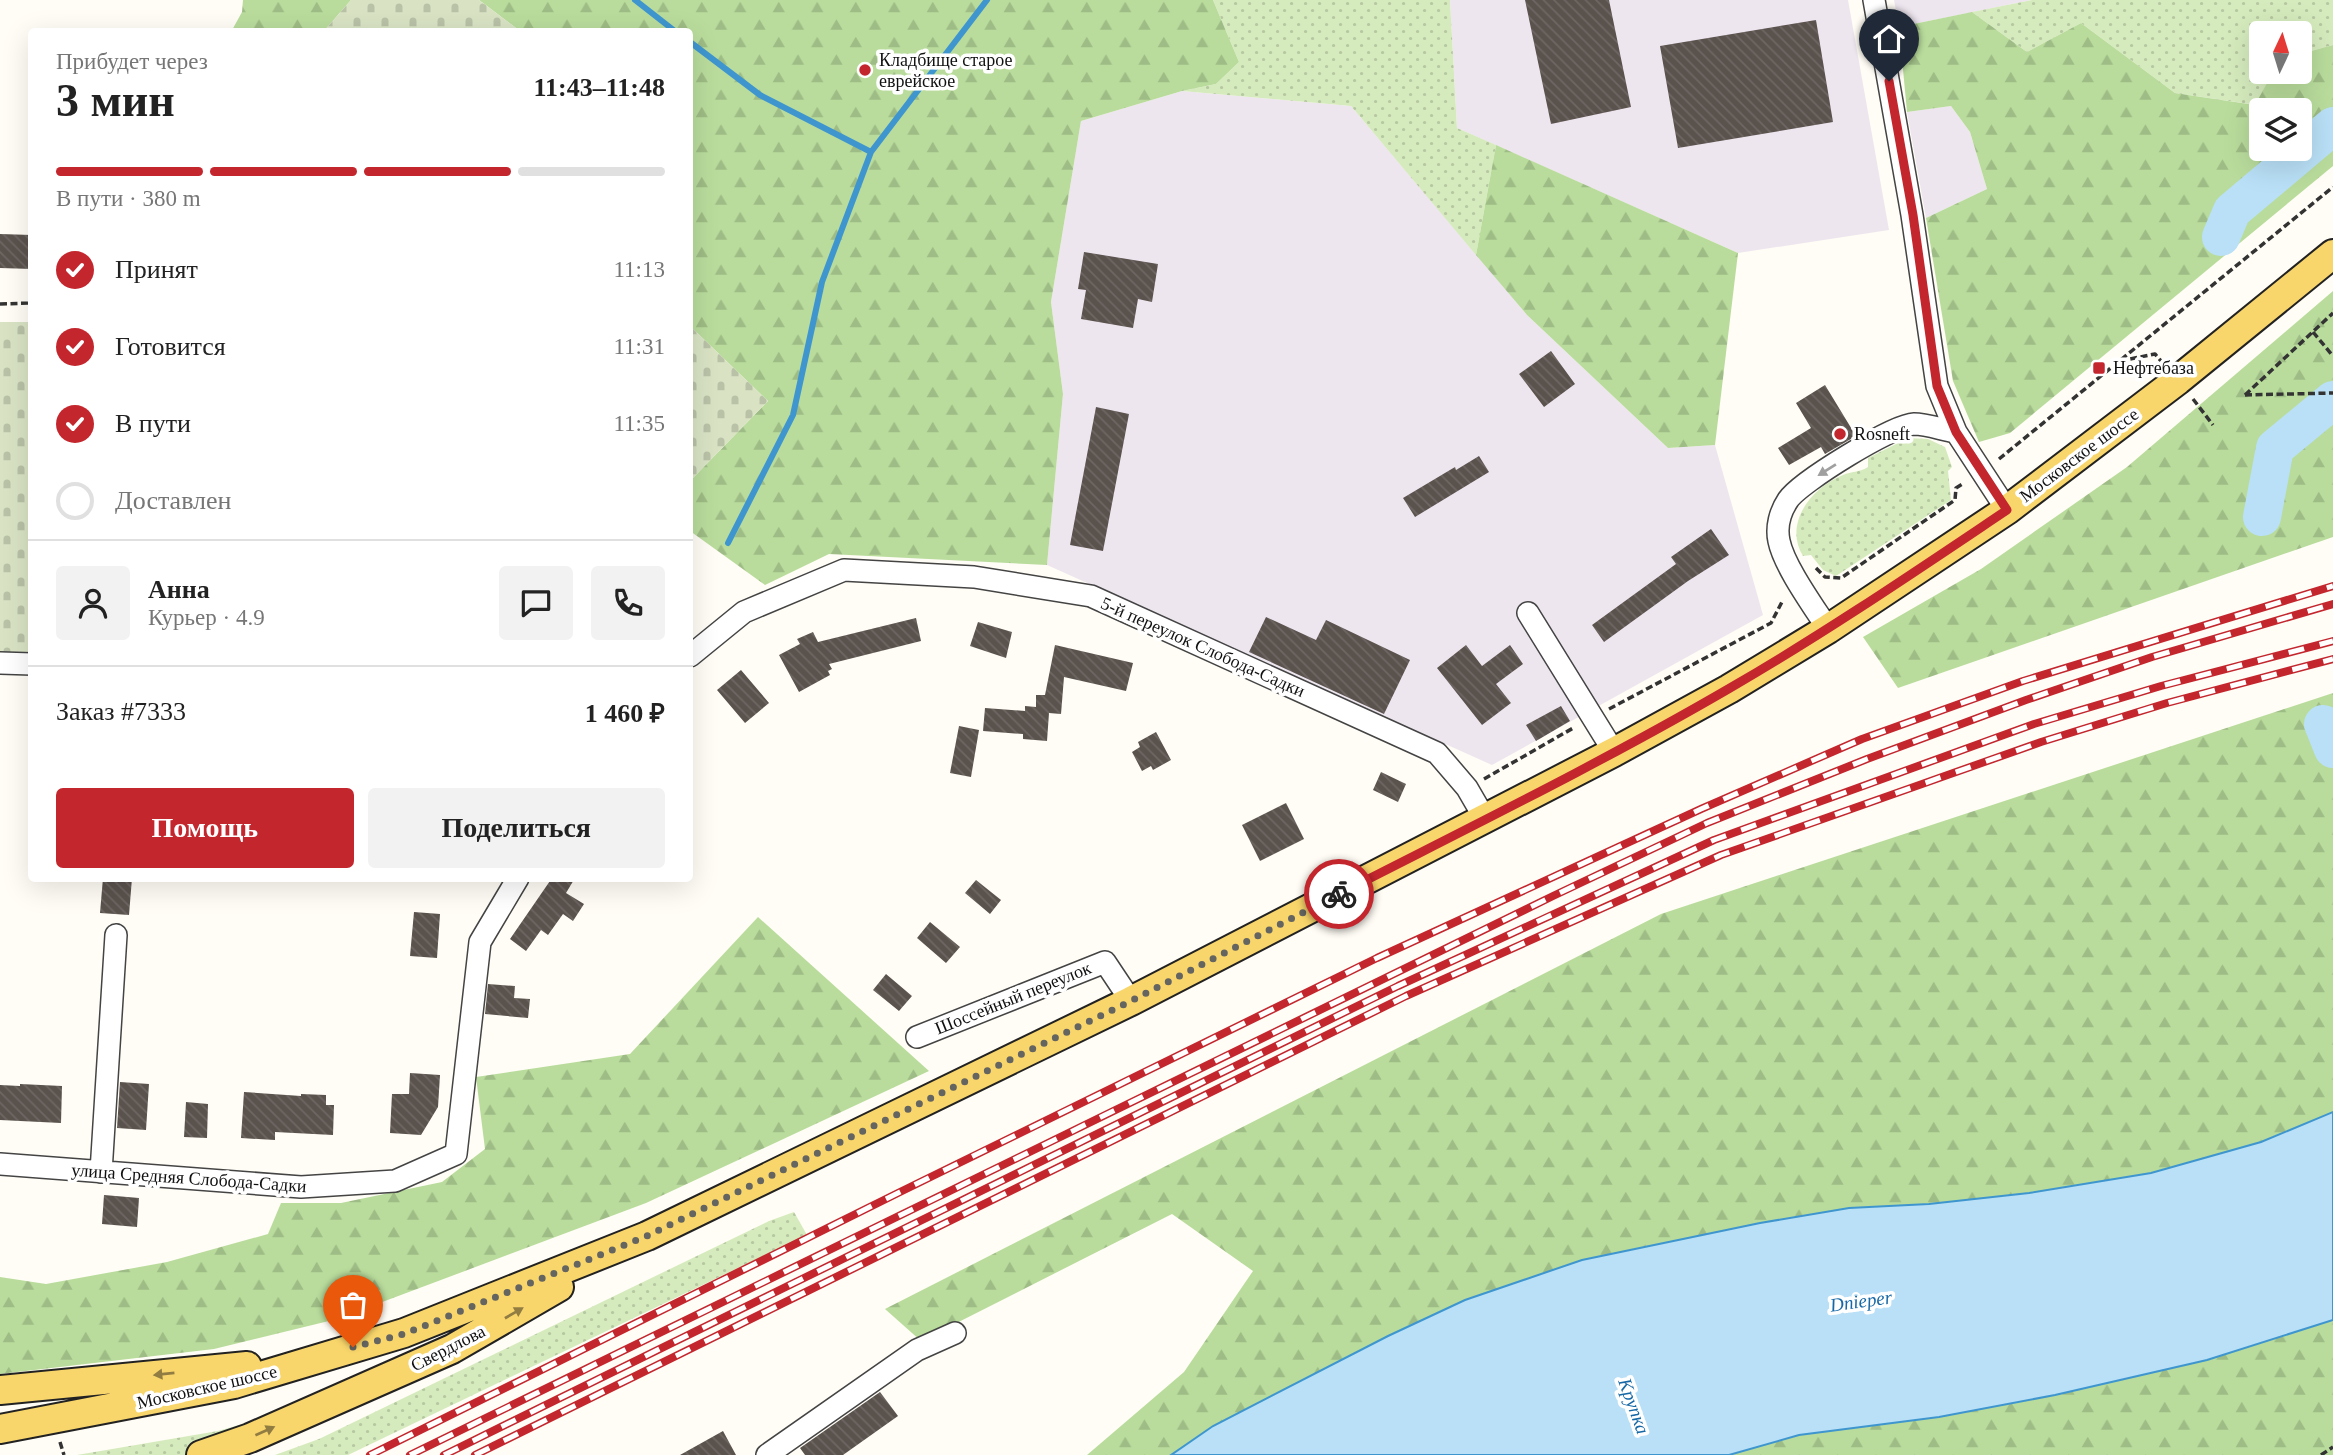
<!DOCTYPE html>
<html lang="ru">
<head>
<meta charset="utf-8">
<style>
  body { margin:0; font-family:Georgia,serif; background:#f2f2f2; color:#222; height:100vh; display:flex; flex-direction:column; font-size:26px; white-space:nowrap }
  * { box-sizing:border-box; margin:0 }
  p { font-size:23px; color:#767676 }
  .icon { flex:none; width:38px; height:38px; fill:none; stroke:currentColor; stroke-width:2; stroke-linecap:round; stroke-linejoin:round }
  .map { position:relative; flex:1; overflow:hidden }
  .sheet { position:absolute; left:28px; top:28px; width:665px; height:854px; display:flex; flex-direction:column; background:#fff; border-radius:7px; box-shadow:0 7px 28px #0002 }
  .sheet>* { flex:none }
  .needle { width:46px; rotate:4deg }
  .tools { position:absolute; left:2249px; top:21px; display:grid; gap:14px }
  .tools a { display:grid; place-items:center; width:63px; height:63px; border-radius:7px; background:#fff; box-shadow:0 7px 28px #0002; font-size:35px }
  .pin { position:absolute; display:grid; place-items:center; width:60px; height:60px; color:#fff; margin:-72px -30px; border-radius:50% 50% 50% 0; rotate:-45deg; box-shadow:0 0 7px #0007 }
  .pin .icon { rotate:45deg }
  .courier { position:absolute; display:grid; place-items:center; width:70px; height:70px; margin:-35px; border:5px solid #c4262e; border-radius:50%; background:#fff; color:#222; box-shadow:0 2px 9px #0007 }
  .head em { font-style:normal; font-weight:700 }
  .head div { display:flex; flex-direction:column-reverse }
  .head { display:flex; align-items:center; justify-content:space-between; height:119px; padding:0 28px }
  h1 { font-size:46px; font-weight:700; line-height:52px }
  .bar { display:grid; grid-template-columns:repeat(4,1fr); gap:10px 7px; align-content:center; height:84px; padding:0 28px }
  .bar i { height:9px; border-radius:5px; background:#e0e0e0 }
  .bar .selected { background:#c4262e }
  .bar p { grid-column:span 4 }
  .line { display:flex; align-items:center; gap:18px; padding:0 28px; border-top:2px solid #e0e0e0 }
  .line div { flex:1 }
  .round { display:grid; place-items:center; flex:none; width:74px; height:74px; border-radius:7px; background:#f2f2f2 }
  ol { padding:0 28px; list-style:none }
  li { display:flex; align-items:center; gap:21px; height:77px }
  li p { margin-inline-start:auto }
  li .icon { padding:7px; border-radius:50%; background:#c4262e; color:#fff; stroke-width:4 }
  li:last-child { color:#767676 }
  li i { width:38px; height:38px; border:4px solid #e0e0e0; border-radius:50% }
  .cta { display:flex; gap:14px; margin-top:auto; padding:14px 28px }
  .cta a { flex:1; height:80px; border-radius:7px; background:#c4262e; color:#fff; font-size:28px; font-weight:700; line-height:80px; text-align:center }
  .cta a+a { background:#f2f2f2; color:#222 }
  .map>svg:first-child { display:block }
</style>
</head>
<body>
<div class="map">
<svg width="2333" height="1455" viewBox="0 0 2333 1455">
  <defs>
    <pattern id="grass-dots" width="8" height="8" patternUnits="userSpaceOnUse" patternTransform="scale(1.75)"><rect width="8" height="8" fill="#d5ebbd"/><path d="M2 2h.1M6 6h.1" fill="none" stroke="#b6c8a1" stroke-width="1.8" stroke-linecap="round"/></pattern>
    <pattern id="forest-firs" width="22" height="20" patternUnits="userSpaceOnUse" patternTransform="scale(1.75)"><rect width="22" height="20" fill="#b9dc9c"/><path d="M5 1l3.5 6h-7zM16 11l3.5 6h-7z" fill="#9ebc85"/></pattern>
    <pattern id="cemetery-stones" width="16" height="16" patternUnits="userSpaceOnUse" patternTransform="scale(1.75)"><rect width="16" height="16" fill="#d9e3c4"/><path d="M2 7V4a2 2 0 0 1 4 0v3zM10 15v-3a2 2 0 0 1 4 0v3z" fill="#b9c2a7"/></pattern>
    <pattern id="building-back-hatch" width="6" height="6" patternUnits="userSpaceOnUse" patternTransform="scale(1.75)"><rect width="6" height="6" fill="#5a524d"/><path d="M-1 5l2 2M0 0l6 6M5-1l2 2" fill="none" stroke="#6d6662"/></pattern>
  </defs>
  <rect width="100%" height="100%" fill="#fffdf5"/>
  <path fill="#eee6ef" d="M1450,0H1848L1889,230L1738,253L1457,128Z
    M1894,0H2032L1899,27Z
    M1182,91L1351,106L1527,315L1668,448L1715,445L1763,615L1492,765L1047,565L1063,394L1051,302L1081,121Z
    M1951,106L1970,132L1987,189L1926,218L1907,112Z"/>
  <path fill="url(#grass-dots)" d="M1213,0H1450L1457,128L1496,145L1476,255L1351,106L1182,91L1216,84L1239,62Z
    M2032,0H2333V45L2300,54V33H2261V72H2273L2256,105L2175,93L2081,23L2027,52L1972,12Z
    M1908,438L1928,439L1945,447L1952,467L1948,471L1951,500L1836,576L1823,570L1811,555L1803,556C1783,523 1812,487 1843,475C1852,471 1858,473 1868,467V458Z
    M794,1212L807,1235L348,1455H275L319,1439L769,1221Z
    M397,1380L191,1455H77L218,1431Z"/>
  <path fill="url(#forest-firs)" fill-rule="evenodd" d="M243,0H351L324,31L231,32L242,12Z
    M479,0H1213L1239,62L1216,84L1182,91L1081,121L1051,302L1063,394L1047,565L829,554L765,585L690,531V481L768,401L690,326V32L520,31Z
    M1972,12L2027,52L2081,23L2175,93L2255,105L2273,72H2300V54L2333,45V166L2010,433L1979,442L1953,381L1926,218L1987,189L1970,132L1951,106L1907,112L1899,27ZM2261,110H2300V149H2261Z
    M1496,145L1738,253L1715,445L1668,448L1527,315L1476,255Z
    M2333,291V537L1898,688L1863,637L1981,569L2127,467Z
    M2333,693V1112L2261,1142L2151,1173L2029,1193L1929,1204L1849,1208L1760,1223L1582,1260L1465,1300L1388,1336L1213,1426L1171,1455H1087L1184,1372L1253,1271L1172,1214L921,1341L885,1309L1661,914Z
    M758,917L929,1071L646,1203L337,1319L214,1349L0,1374V1277L46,1284L167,1262L268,1234L281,1203H341L442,1182L485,1149L476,1077L630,1054Z
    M2333,1320V1455H1729L1799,1435L1939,1417L2055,1395L2207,1360Z"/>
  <path fill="url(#cemetery-stones)" d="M351,0H479L520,31H324Z
    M0,322H31V654L0,652Z
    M690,326L768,401L690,481Z"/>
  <path fill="#b9e0f7" stroke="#3f96cf" stroke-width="2" d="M2333,1112V1320L2207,1360L2055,1395L1939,1417L1799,1435L1729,1455H1171L1213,1426L1388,1336L1465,1300L1582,1260L1760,1223L1849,1208L1929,1204L2029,1193L2151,1173L2261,1142Z"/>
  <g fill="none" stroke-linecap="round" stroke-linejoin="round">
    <path stroke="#3f96cf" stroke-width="6" d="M635,0L676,32
      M690,42L760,95L871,152
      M728,543L793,415L822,282L871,152L987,0"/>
    <path stroke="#b9e0f7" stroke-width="38" d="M2221,237L2232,211L2333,126
      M2262,517L2275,448L2333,400
      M2323,724L2333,749"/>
  </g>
  <path fill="url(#building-back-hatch)" d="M1525,0H1609L1631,107L1551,124Z
    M1816,20L1833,122L1678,148L1660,46Z
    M0,234L32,235V269L0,268Z
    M1084,252L1158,264L1152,302L1138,299L1133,328L1081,319L1086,290L1078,289Z
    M1551,351L1575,384L1544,407L1519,374Z
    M1825,385L1856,436L1825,454L1821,447L1789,465L1778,448L1811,428L1796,403Z
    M1096,407L1129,414L1103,551L1070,545Z
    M1479,456L1489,472L1415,517L1403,498L1455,467L1456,470Z
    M1711,529L1729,555L1688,581L1604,642L1592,625L1676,564L1671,557Z
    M1266,617L1316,640L1326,620L1410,660L1384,714L1249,652Z
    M916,618L921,641L829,664L832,669L828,671L830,675L799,692L779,655L800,644L797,639L813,632L818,642Z
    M978,622L1012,632L1006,658L970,646Z
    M1055,645L1133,663L1126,691L1064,677L1061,714L1049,713L1047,741L1023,739V734L983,731L985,708L1025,711V706L1036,707V695H1045Z
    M1466,645L1482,666L1510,645L1523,664L1496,684L1511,703L1482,725L1437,668Z
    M741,670L769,703L745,723L717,690Z
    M1561,706L1570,721L1536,741L1526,725Z
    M959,726L979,730L971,777L950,773Z
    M1156,732L1171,760L1153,770L1151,766L1142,771L1132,752L1140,747L1138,742Z
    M1381,772L1406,784L1398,802L1373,790Z
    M1286,803L1304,839L1260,861L1242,825Z
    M103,878H132L129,915L100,913Z
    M552,878H575L566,893L584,904L573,921L563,914L548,935L541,930L526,951L510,939Z
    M976,880L1001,900L990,914L965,893Z
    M414,912L440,914L437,958L410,956Z
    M930,922L960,947L946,963L917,938Z
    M886,974L912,996L899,1011L873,990Z
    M488,984L515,986L514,998L530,999L528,1018L485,1014Z
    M410,1073L440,1075L438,1107L421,1135L390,1133L392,1094H409Z
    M120,1082L149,1084L146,1130L117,1128Z
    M20,1084L62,1086L61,1123L0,1120V1085L20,1086Z
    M244,1092L301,1096V1094L326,1095V1105H334L333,1135L275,1132V1140L241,1138Z
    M186,1102L208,1104L207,1138L184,1137Z
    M104,1195L139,1198L137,1227L102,1224Z
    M880,1392L898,1416L843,1455H805L800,1448Z
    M723,1431L736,1455H680Z"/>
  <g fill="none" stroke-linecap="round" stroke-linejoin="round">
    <defs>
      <path id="minor" d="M1874,0L1912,215L1937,386L1956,432L2007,510
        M1528,613L1614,752
        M1828,629C1814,607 1784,566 1779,541C1776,527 1780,512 1788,500C1800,482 1893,425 1914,424C1927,424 1943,430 1956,432
        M690,656L744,612L844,570L974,577L1091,596L1437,753L1467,788L1485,819
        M0,663L32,664
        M917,1037L1105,962L1131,1001
        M0,1164L301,1187L395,1181L456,1154L480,942L518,878
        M101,1172L116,935
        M767,1455L917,1350L955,1333"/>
      <path id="major" d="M0,1390L247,1366
        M0,1429L234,1384L404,1333L647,1236L1131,1001L1614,752L1729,689L1828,629L2007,510L2178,380L2333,254
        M201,1455L250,1438L452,1349L559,1287"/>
    </defs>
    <use href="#minor" stroke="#444" stroke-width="24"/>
    <use href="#major" stroke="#222" stroke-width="32"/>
    <path stroke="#333" stroke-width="3.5" stroke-dasharray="7 3.5" stroke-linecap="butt" d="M0,304L32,303
      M2313,332L2333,356
      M2120,361L2155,354L2161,361
      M2245,395L2333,313
      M2245,395L2333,393
      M2193,399L2213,425
      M1999,459L2333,187
      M1816,568L1825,577L1841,578L1955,500L1956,488L1964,483
      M1609,709L1771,623L1783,600
      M1484,779L1575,727
      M60,1442L64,1455
      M2321,1455L2333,1447"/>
    <use href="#minor" stroke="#fff" stroke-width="21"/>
    <use href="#major" stroke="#f9d66b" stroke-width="28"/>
    <defs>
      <path id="rail" d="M370,1455L900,1192L1377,958L1701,809L1862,739L2023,681L2333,586
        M410,1455L1553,896L1707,823L1867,759L2026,700L2152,657L2333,604
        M444,1455L1398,986L1714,840L2034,724L2161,686L2333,641
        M475,1455L1406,996L1721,855L2041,742L2167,703L2333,659"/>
    </defs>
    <use href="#rail" stroke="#c4262e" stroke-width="8"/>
    <use href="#rail" stroke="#fff" stroke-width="5" stroke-dasharray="16" stroke-linecap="butt"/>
  </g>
  <defs><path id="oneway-solid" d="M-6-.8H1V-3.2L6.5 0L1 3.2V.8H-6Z" transform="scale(1.75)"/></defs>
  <use fill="#a0a0a0" href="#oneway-solid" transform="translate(1827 470) rotate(148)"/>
  <g fill="#917d42">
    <use href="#oneway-solid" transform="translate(514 1313) rotate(-30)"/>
    <use href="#oneway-solid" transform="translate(164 1374) rotate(174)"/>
    <use href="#oneway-solid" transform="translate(265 1431) rotate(-24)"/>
  </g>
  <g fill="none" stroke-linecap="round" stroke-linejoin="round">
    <path stroke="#646461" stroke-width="7" stroke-dasharray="0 12.6" d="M353,1347L404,1334L647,1236L1131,1001L1339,894"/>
    <path stroke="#c4262e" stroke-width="9" d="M1339,894C1470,827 1603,762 1730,688C1825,633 1916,571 2007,510L1956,432L1937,386L1913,215L1889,81"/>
  </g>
  <g fill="#c4262e" stroke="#fff" stroke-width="2.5">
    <circle cx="865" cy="70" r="7"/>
    <rect x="2092" y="361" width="14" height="14" rx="3.5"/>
    <circle cx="1840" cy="434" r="7"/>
  </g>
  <g text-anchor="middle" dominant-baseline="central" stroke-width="7" stroke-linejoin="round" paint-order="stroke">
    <g font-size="18" fill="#111" stroke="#fff" text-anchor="start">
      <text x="879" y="60">Кладбище старое<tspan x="879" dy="21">еврейское</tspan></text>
      <text x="2113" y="368">Нефтебаза</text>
      <text x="1854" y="434">Rosneft</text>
    </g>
    <g font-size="18" fill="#111" stroke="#fff">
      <text transform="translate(2079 455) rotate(-37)">Московское шоссе</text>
      <text transform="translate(1203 647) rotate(24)">5-й переулок Слобода-Садки</text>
      <text transform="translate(1013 998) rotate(-22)">Шоссейный переулок</text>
      <text transform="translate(189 1178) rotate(4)">улица Средняя Слобода-Садки</text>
      <text transform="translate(448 1348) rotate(-27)">Свердлова</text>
      <text transform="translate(207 1387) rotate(-13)">Московское шоссе</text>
    </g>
    <g font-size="19" font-style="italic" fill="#1768a6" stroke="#fff">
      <text transform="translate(1861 1301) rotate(-8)">Dnieper</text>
      <text transform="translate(1634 1406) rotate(70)">Крупка</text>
    </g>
  </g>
</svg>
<div class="tools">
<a><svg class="needle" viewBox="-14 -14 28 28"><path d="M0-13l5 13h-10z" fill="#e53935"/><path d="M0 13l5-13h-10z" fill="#767676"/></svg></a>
<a><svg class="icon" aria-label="layers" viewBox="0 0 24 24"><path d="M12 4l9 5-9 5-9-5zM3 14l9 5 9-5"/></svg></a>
</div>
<div class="pin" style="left:353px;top:1347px;background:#ea580c"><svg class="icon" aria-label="bag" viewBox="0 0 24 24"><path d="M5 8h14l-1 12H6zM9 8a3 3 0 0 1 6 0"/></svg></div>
<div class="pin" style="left:1889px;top:81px;background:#1f2937"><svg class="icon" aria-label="home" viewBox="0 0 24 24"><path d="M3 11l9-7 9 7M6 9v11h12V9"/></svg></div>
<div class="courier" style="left:1339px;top:894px"><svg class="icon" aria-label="bike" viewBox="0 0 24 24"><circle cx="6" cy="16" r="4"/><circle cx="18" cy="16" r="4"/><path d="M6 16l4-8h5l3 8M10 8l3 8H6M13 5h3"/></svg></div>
<section class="sheet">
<div class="head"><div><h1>3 мин</h1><p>Прибудет через</p></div><em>11:43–11:48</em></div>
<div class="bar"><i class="selected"></i><i class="selected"></i><i class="selected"></i><i></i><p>В пути · 380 m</p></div>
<ol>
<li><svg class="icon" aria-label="check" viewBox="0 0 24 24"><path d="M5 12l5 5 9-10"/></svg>Принят<p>11:13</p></li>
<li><svg class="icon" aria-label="check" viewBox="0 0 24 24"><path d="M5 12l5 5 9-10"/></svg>Готовится<p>11:31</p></li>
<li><svg class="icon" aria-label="check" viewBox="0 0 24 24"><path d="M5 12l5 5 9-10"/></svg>В пути<p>11:35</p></li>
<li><i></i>Доставлен</li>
</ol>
<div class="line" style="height:126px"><a class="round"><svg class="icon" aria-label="person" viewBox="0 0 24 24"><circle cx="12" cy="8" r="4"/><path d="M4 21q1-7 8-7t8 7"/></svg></a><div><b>Анна</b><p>Курьер · 4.9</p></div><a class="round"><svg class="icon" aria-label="chat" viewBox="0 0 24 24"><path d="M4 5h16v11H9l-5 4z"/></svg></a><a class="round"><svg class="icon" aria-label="phone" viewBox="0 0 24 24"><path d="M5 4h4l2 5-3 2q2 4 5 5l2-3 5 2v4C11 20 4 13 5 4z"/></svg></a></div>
<div class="line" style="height:91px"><div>Заказ #7333</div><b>1 460 ₽</b></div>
<div class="cta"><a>Помощь</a><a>Поделиться</a></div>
</section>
</div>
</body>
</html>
